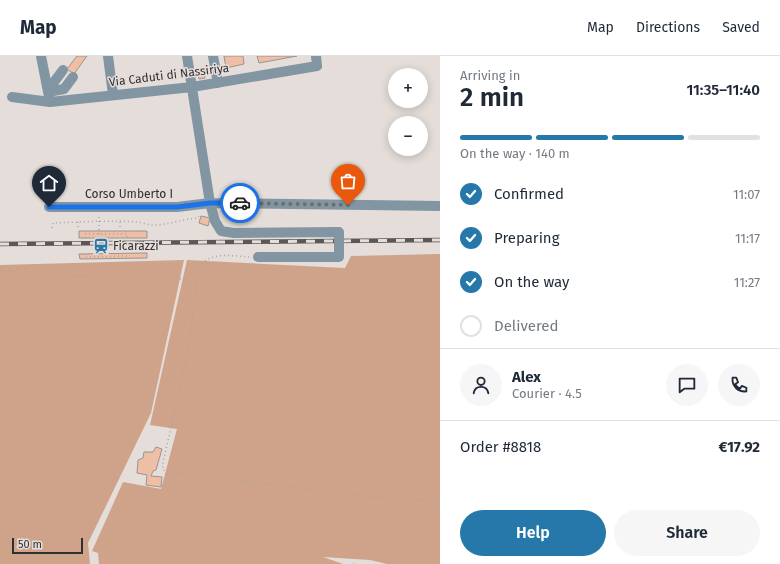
<!DOCTYPE html>
<html lang="en">
<head>
<meta charset="utf-8">
<style>
  body { margin:0; font-family:"Fira Sans",sans-serif; background:#f6f6f7; color:#1f2937; height:100vh; display:flex; flex-direction:column; font-size:15px; white-space:nowrap }
  * { box-sizing:border-box; margin:0 }
  p { font-size:13px; color:#747a83 }
  .icon { flex:none; width:22px; height:22px; fill:none; stroke:currentColor; stroke-width:2; stroke-linecap:round; stroke-linejoin:round }
  .map { position:relative; flex:1; overflow:hidden }
  .sheet { display:flex; flex-direction:column; background:#fff; width:340px }
  .sheet>* { flex:none }
  .tools { position:absolute; left:388px; top:12px; display:grid; gap:8px }
  .tools a { display:grid; place-items:center; width:40px; height:40px; border-radius:50%; background:#fff; box-shadow:0 2px 10px #0003; font-size:20px }
  .scale { position:absolute; left:12px; bottom:10px; width:71px; box-sizing:border-box; padding-left:4px; border:2px solid #312f2e; border-top:0; font-size:11px; line-height:14px; white-space:nowrap; color:#312f2e; -webkit-text-stroke:3px #e4ddda; paint-order:stroke }
  .pin { position:absolute; display:grid; place-items:center; width:34px; height:34px; color:#fff; margin:-41px -17px; border-radius:50% 50% 50% 0; rotate:-45deg; box-shadow:0 0 4px #0007 }
  .pin .icon { rotate:45deg }
  .courier { position:absolute; display:grid; place-items:center; width:40px; height:40px; margin:-20px; border:3px solid #1a73e8; border-radius:50%; background:#fff; color:#222; box-shadow:0 1px 5px #0007 }
  .head em { font-style:normal; font-weight:600 }
  .head div { display:flex; flex-direction:column-reverse }
  .head { display:flex; align-items:center; justify-content:space-between; height:68px; padding:0 20px }
  h1 { font-size:26px; font-weight:600; line-height:30px }
  .bar { display:grid; grid-template-columns:repeat(4,1fr); gap:6px 4px; align-content:center; height:48px; padding:0 20px }
  .bar i { height:5px; border-radius:3px; background:#e0e1e3 }
  .bar .on { background:#2578a9 }
  .bar p { grid-column:span 4 }
  .line { display:flex; align-items:center; gap:10px; padding:0 20px; border-top:1px solid #e0e1e3 }
  .line div { flex:1 }
  .round { display:grid; place-items:center; flex:none; width:42px; height:42px; border-radius:21px; background:#f6f6f7 }
  ol { padding:0 20px; list-style:none }
  li { display:flex; align-items:center; gap:12px; height:44px }
  li p { margin-inline-start:auto }
  li .icon { padding:4px; border-radius:50%; background:#2578a9; color:#fff; stroke-width:4 }
  li:last-child { color:#747a83 }
  li i { width:22px; height:22px; border:2px solid #e0e1e3; border-radius:50% }
  .cta { display:flex; gap:8px; margin-top:auto; padding:8px 20px }
  .cta a { flex:1; height:46px; border-radius:24px; background:#2578a9; color:#fff; font-size:16px; font-weight:600; line-height:46px; text-align:center }
  .cta a+a { background:#f6f6f7; color:#1f2937 }
  header { display:flex; align-items:center; gap:24px; box-sizing:border-box; height:56px; padding:0 20px; background:#fff; border-bottom:1px solid #e0e1e3 }
  header strong { font-size:19px }
  nav { display:flex; gap:22px; margin-inline-start:auto; font-size:14px }
  main { display:flex; flex:1; min-height:0 }
  .map>svg:first-child { display:block }
</style>
</head>
<body>
<header>
<strong>Map</strong>
<nav><a>Map</a><a>Directions</a><a>Saved</a></nav>
</header>
<main>
<div class="map">
<svg width="440" height="508" viewBox="0 0 440 508">
  <rect width="100%" height="100%" fill="#e4ddda"/>
  <path fill="#cea38a" d="M440,198V508H387L370,504L323,501L343,508H99L98,497L92,495L123,426L161,433L177,373L150,369L187,204L345,212L351,200Z
    M184,204L151,357L88,487L90,508H0V209Z"/>
  <path fill="#eebfa5" stroke="#9a9491" d="M77,0H87L74,18L67,13Z
    M224,0H243L244,8L226,12Z
    M257,0H297L259,7Z
    M204,14L205,22L199,23L197,15Z
    M201,160L210,162L208,170L199,167Z
    M79,175H147V182H79Z
    M147,197V202L80,203L79,198Z
    M156,391L162,393L156,414L153,415L151,420L162,421L161,431L146,429L147,419L137,417L138,404L143,402L144,396H153Z"/>
  <g fill="none" stroke-linecap="round" stroke-linejoin="round">
    <path stroke="#a9a4a2" stroke-width="1.5" stroke-dasharray="1 3" stroke-linecap="butt" d="M99,161V182
      M78,166V172
      M120,166V173
      M52,172L53,167C81,166 110,164 138,166C143,167 148,169 153,169C169,169 183,163 198,162L199,159
      M85,182V178H127V182
      M85,198V201L127,200V198
      M249,201C235,200 212,196 202,208C196,217 195,239 194,250C188,302 175,354 163,406V414C193,421 224,423 254,426C295,431 335,437 376,441C397,443 419,443 440,446
      M0,218L106,221L174,222L187,224L196,230
      M353,508H354"/>
    <path stroke="#8295a2" stroke-width="10" d="M41,0L50,46
      M108,0L113,39
      M187,0L210,147L215,165L221,175L234,177
      M213,0L218,27
      M47,31L51,30L63,14
      M48,36L64,33L73,21
      M12,41L50,46L192,31L317,10L316,0
      M49,151H177L210,147L440,150"/>
    <defs>
      <path id="rail" d="M0,188L440,184"/>
    </defs>
    <use href="#rail" stroke="#5a5755" stroke-width="4.5"/>
    <use href="#rail" stroke="#e4ddda" stroke-width="3" stroke-dasharray="9" stroke-linecap="butt"/>
    <path stroke="#8295a2" stroke-width="10" d="M234,177L339,176V201H258"/>
  </g>
  <g fill="none" stroke-linecap="round" stroke-linejoin="round">
    <path stroke="#706c6a" stroke-width="4" stroke-dasharray="0 7.2" d="M240,147L348,149"/>
    <path stroke="#1a73e8" stroke-width="5" d="M49,151H177L210,147H240"/>
  </g>
  <defs>
    <symbol id="station-bare" viewBox="-9 -9 18 18"><path d="M-3-6H3Q5-6 5-4V2Q5 4 3 4L4.5 6H3L1.5 4h-3L-3 6H-4.5L-3 4Q-5 4-5 2V-4Q-5-6-3-6ZM-3.5-4v3h7v-3ZM-3.5 1v1.5H-2V1ZM2 1v1.5H3.5V1Z" fill="#2578a9" stroke="#e4ddda" stroke-width="2.5" paint-order="stroke"/></symbol>
  </defs>
  <g fill-rule="evenodd">
    <use href="#station-bare" x="90" y="179" width="22" height="22"/>
  </g>
  <g text-anchor="middle" dominant-baseline="central" stroke-width="3" stroke-linejoin="round" paint-order="stroke">
    <g font-size="12" fill="#312f2e" stroke="#e4ddda">
      <text transform="translate(169 19) rotate(-7)">Via Caduti di Nassiriya</text>
      <text x="129" y="138">Corso Umberto I</text>
    </g>
    <g font-size="12" fill="#312f2e" stroke="#e4ddda" text-anchor="start">
      <text x="113" y="190">Ficarazzi</text>
    </g>
  </g>
</svg>
<div class="tools">
<a>+</a>
<a>−</a>
</div>
<div class="scale">50 m</div>
<div class="pin" style="left:348px;top:149px;background:#ea580c"><svg class="icon" aria-label="bag" viewBox="0 0 24 24"><path d="M5 8h14l-1 12H6zM9 8a3 3 0 0 1 6 0"/></svg></div>
<div class="pin" style="left:49px;top:151px;background:#1f2937"><svg class="icon" aria-label="home" viewBox="0 0 24 24"><path d="M3 11l9-7 9 7M6 9v11h12V9"/></svg></div>
<div class="courier" style="left:240px;top:147px"><svg class="icon" aria-label="car" viewBox="0 0 24 24"><path d="M5 17H2v-5l4-1 3-4h7l3 4 3 1v5h-3M9 17h6M6 11h13"/><circle cx="7" cy="17" r="2"/><circle cx="17" cy="17" r="2"/></svg></div>
</div>
<section class="sheet">
<div class="head"><div><h1>2 min</h1><p>Arriving in</p></div><em>11:35–11:40</em></div>
<div class="bar"><i class="on"></i><i class="on"></i><i class="on"></i><i></i><p>On the way · 140 m</p></div>
<ol>
<li><svg class="icon" aria-label="check" viewBox="0 0 24 24"><path d="M5 12l5 5 9-10"/></svg>Confirmed<p>11:07</p></li>
<li><svg class="icon" aria-label="check" viewBox="0 0 24 24"><path d="M5 12l5 5 9-10"/></svg>Preparing<p>11:17</p></li>
<li><svg class="icon" aria-label="check" viewBox="0 0 24 24"><path d="M5 12l5 5 9-10"/></svg>On the way<p>11:27</p></li>
<li><i></i>Delivered</li>
</ol>
<div class="line" style="height:72px"><a class="round"><svg class="icon" aria-label="person" viewBox="0 0 24 24"><circle cx="12" cy="8" r="4"/><path d="M4 21q1-7 8-7t8 7"/></svg></a><div><b>Alex</b><p>Courier · 4.5</p></div><a class="round"><svg class="icon" aria-label="chat" viewBox="0 0 24 24"><path d="M4 5h16v11H9l-5 4z"/></svg></a><a class="round"><svg class="icon" aria-label="phone" viewBox="0 0 24 24"><path d="M5 4h4l2 5-3 2q2 4 5 5l2-3 5 2v4C11 20 4 13 5 4z"/></svg></a></div>
<div class="line" style="height:52px"><div>Order #8818</div><b>€17.92</b></div>
<div class="cta"><a>Help</a><a>Share</a></div>
</section>
</main>
</body>
</html>
